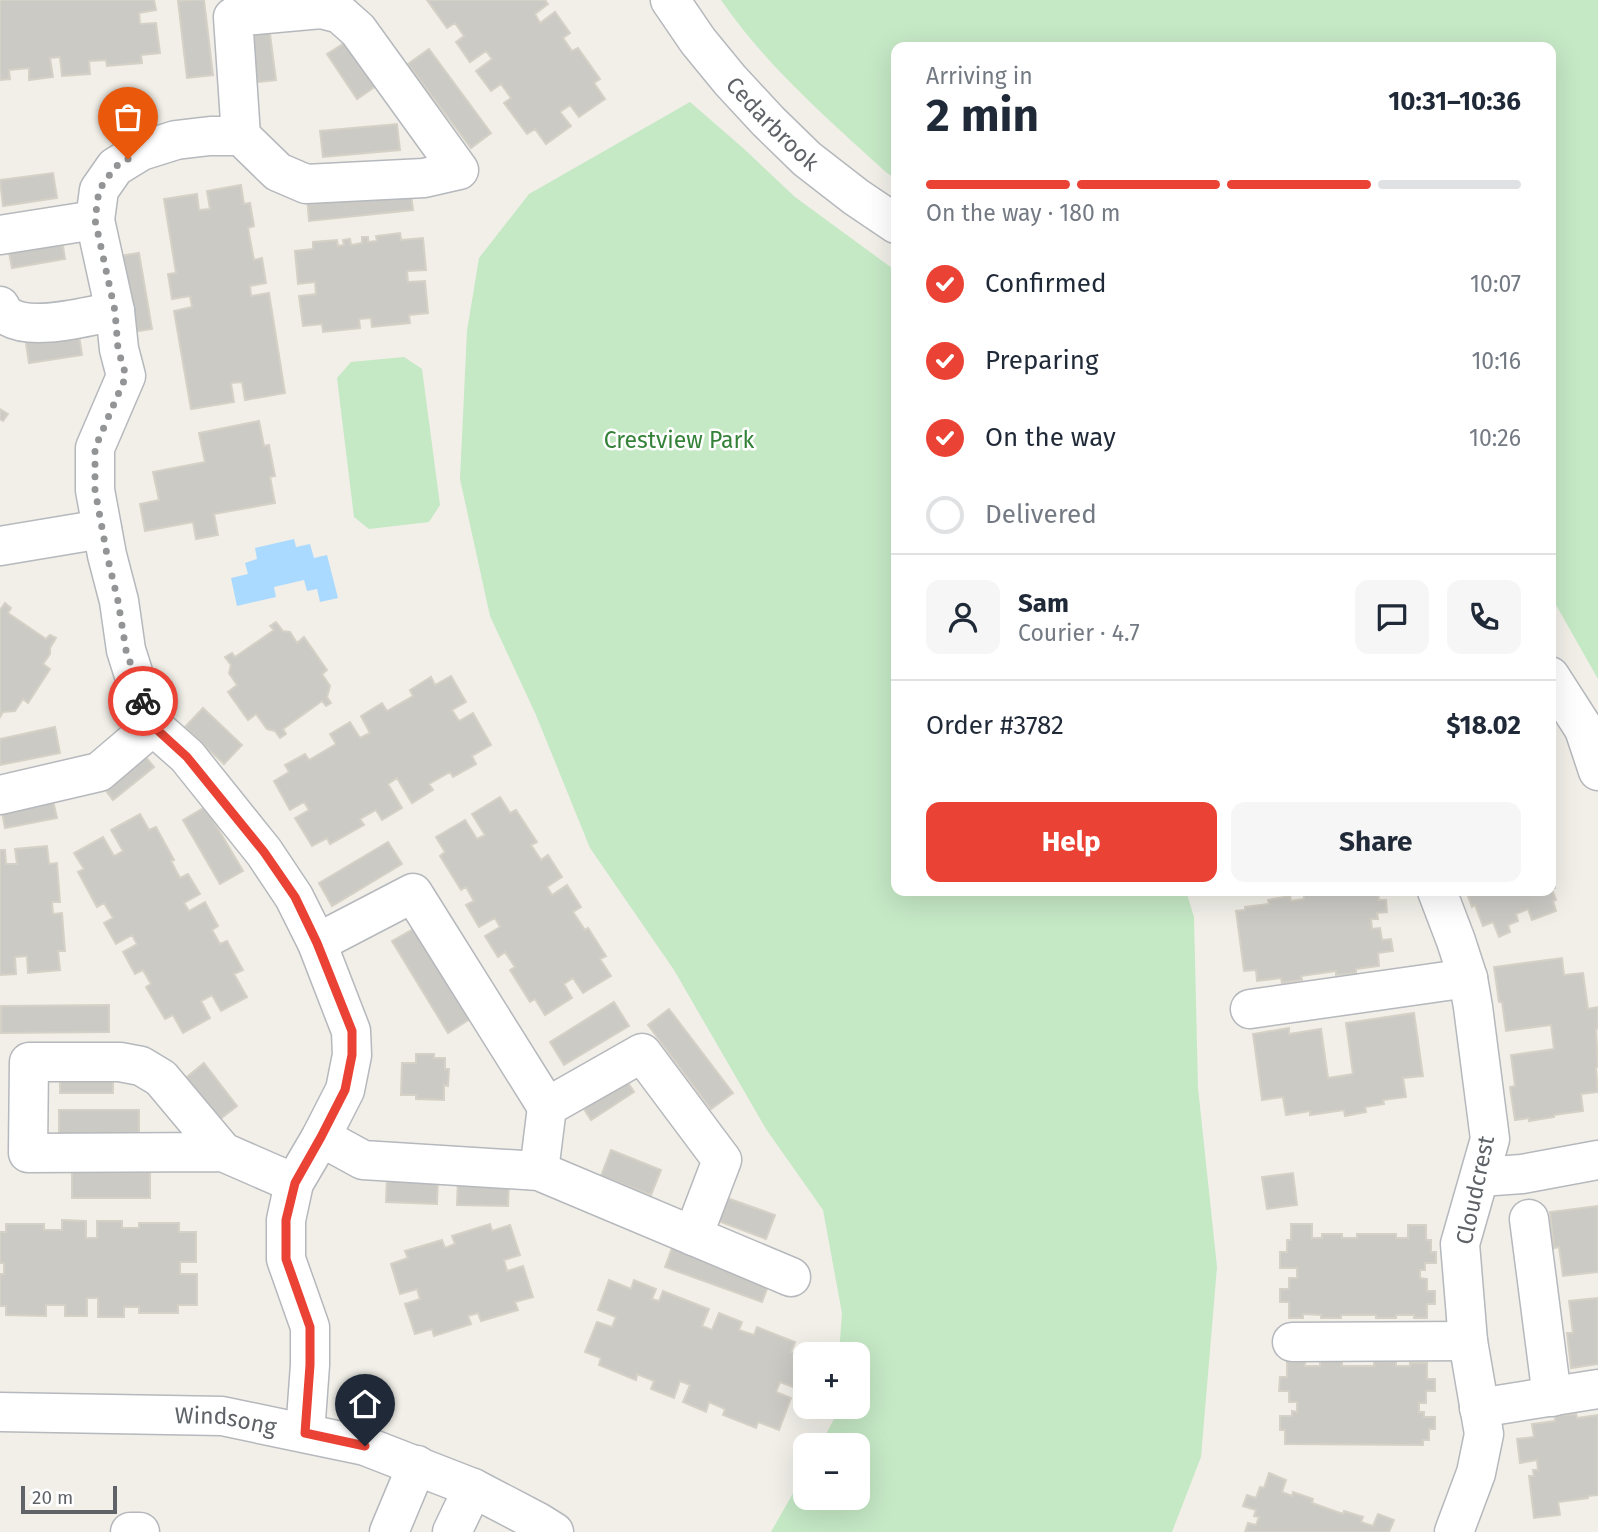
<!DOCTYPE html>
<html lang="en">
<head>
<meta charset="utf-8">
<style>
  body { margin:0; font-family:"Fira Sans",sans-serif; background:#f6f6f7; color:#1f2937; height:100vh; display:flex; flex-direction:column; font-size:26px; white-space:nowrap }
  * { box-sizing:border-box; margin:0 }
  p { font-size:23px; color:#747a83 }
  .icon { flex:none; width:38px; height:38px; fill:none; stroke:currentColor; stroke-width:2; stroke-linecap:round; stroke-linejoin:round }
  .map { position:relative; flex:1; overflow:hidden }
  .sheet { position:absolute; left:891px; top:42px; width:665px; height:854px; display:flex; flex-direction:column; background:#fff; border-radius:14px; box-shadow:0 7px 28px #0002 }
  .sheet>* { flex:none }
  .controls { position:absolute; left:793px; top:1342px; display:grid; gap:14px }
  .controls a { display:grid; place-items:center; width:77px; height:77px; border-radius:14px; background:#fff; box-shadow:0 7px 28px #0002; font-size:35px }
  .scale { position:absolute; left:21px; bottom:18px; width:96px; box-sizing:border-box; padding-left:7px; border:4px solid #5f6368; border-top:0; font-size:19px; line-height:24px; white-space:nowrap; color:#5f6368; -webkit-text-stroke:5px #fff; paint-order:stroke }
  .pin { position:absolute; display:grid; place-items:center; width:60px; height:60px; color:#fff; margin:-72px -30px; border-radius:50% 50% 50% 0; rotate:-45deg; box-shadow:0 0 7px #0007 }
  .pin .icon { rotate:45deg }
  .courier { position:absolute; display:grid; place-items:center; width:70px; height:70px; margin:-35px; border:5px solid #ea4335; border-radius:50%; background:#fff; color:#222; box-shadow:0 2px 9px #0007 }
  .summary em { font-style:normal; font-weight:700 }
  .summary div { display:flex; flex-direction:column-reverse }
  .summary { display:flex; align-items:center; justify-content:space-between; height:119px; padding:0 35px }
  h1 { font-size:46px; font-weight:700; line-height:52px }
  .bar { display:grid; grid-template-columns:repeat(4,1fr); gap:10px 7px; align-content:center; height:84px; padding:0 35px }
  .bar i { height:9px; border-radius:5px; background:#e0e1e3 }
  .bar .current { background:#ea4335 }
  .bar p { grid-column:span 4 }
  .line { display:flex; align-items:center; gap:18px; padding:0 35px; border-top:2px solid #e0e1e3 }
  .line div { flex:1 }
  .round { display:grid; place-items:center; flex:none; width:74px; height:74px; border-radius:14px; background:#f6f6f7 }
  ol { padding:0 35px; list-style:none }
  li { display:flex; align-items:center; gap:21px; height:77px }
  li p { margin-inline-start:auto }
  li .icon { padding:7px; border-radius:50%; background:#ea4335; color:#fff; stroke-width:4 }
  li:last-child { color:#747a83 }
  li i { width:38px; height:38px; border:4px solid #e0e1e3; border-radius:50% }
  .cta { display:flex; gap:14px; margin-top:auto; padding:14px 35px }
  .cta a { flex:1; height:80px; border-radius:14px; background:#ea4335; color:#fff; font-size:28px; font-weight:700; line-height:80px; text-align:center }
  .cta a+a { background:#f6f6f7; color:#1f2937 }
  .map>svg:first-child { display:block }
</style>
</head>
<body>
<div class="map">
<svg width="1598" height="1532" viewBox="0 0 1598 1532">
  <rect width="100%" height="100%" fill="#f1efe8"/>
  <path fill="#c5e8c5" d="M721,0H1598V679L1551,596L1550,47H896V179L887,173C827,118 768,68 721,0Z
    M690,102L743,148L795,197L896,271V891H1186L1194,917L1198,1088L1217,1267L1201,1457L1172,1532H771L805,1472V1498H858V1446L820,1445L834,1419L835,1407H858V1354H839L842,1313L823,1210L766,1129L674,970L590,848L536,715L490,616L460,479L467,331L479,258L529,194Z
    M404,357L422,369L440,505L429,522L369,529L354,517L337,378L351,362Z"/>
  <path fill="#aadaff" d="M294,539L296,547L310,544L314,558L327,555L338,598L320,602L317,589L307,591L304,580L274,587L276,597L237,606L231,578L248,574L245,563L257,559L255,548Z"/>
  <path fill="#cccac5" stroke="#d6d1c6" stroke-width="2" d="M0,0H154L156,10L139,13L140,24L156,23L160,53L141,55L142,63L107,66L106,60L89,61L90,74L62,76L60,57L50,58L53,77L29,80V68L9,70L10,79L0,80Z
    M189,0H204L213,75L187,78L178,1Z
    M427,0H545L548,4L535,14L540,23L555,12L570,33L563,38L572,51L578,48L600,79L594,83L605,99L579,117L570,105L560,112L571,126L546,144L535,129L527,134L504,103L511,98L501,84L491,91L476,71L492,59L486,51L470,62L456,42L464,36L455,23L447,28Z
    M268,19L276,80L250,83L242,22Z
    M349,40L379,84L357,99L327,54Z
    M429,49L491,133L471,148L408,64Z
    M397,124L400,150L323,157L320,131Z
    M53,173L57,198L3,206L0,180Z
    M241,185L244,204L250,203L254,226L248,228L254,260L262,258L266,283L250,286L251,296L269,293L285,393L245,400L242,382L231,383L234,402L191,409L174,311L192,307L190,296L172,299L168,274L176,273L164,199L197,194L199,210L210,209L207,191Z
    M410,185L413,210L309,221L307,196Z
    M61,233L65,259L12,268L7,243Z
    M400,233L401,240L423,238L426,270L407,271L408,282L425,281L428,313L409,315L410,323L372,327L371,318L359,319L360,328L323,332L322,324L303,326L299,296L316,294L315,282L298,284L295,251L313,249V242L337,240L338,246L344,245L343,240L350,239L351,245L362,243V237H368V242L377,241L376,236Z
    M139,253L152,329L126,333L113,257Z
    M78,329L82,355L29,363L25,337Z
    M0,409L8,414L3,421L0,419Z
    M259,421L264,446L269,445L275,476L270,477L275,503L214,514L218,535L196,539L193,522L145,531L140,504L159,500L153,472L205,462L199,433Z
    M5,603L11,608L8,613L46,639L50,635L56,638L50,648V654L43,664L50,669L28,703L23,699L15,711L3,712L0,717V610Z
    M276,622L283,631L290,632L297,643L304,637L327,670L322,674L330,686L327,697L331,703L326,706L322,701L283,729L286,734L280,738L275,731L267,729L256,714L248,720L228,692L237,685L229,673L231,665L225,657L232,653L235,657L274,630L270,626Z
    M451,676L466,702L452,710L459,721L473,713L491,745L472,756L476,764L453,777L450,772L429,784L433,790L412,803L397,778L388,784L402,808L382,820L376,810L360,819L364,825L330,844L327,838L312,846L295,818L309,810L304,802L290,810L274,781L289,772L285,765L305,754L309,760L336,744L330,734L350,722L360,738L370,733L361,716L382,703L387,711L413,696L410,690L431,677L435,685Z
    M203,708L242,745L224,764L185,727Z
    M55,727L60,753L0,765V739Z
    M138,747L154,767L113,800L97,779Z
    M51,792L57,818L5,828L0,802Z
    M500,797L510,813L516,810L537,842L531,845L541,860L548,855L562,877L547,887L552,895L567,885L581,907L573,912L585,930L588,928L606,956L600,959L611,976L583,993L573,978L564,984L572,998L545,1015L535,999L530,1002L510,970L515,967L505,952L498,957L485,936L500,927L495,918L479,927L466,905L474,901L466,887L461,890L440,856L445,852L436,837L465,820L477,839L485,835L472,814Z
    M205,807L243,871L220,884L183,820Z
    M140,814L149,830L156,827L174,860L171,861L180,878L188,874L200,894L184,903L189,911L205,902L218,926L212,930L220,944L227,941L243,970L234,974L247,997L221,1011L212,995L201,1001L210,1018L183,1033L173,1015L165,1019L146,987L151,984L143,970L135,974L123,952L137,944L132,935L116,944L104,923L113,918L104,903L97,907L78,872L84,869L74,853L103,837L114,856L123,851L111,830Z
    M388,842L402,864L332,906L319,883Z
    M47,846L49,864L57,863L60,902H52L53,914L62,913L65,951H58L60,970L28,973L27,956L15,957L16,974L0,975V850H5L6,864H17L15,849Z
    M1550,876L1555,888L1552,889L1556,900L1553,901L1556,911L1532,920L1528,909L1516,914L1518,921L1508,925L1510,932L1499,937L1493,922L1483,926L1475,905L1472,907L1466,891H1550Z
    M1333,891H1344V893L1378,891L1379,900H1386L1387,912L1377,913L1378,919H1371L1372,929L1380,928L1382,940L1391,939L1393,951L1378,953L1379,966L1356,969V973L1336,975V971L1301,976L1302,980L1282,983L1281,978L1257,981L1256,970L1244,971L1236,911L1245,910V907L1269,904L1268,900L1290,896L1291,901L1304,899V894Z
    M415,928L470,1019L448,1033L392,941Z
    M1562,958L1564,975L1583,973L1588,1009L1598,1007V1029H1596L1598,1067L1596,1068L1598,1092L1581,1094L1583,1111L1554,1115V1117L1529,1121V1118L1515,1120L1510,1087L1515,1086L1511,1055L1554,1049L1551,1025L1506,1031L1502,1002H1499L1494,967Z
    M614,1002L629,1026L564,1065L550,1042Z
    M109,1005V1032L1,1033V1006Z
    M669,1009L733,1093L711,1109L648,1025Z
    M1414,1013L1423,1076L1403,1078L1406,1097L1383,1100L1384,1104L1365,1107L1366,1112L1345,1116L1344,1110L1310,1115V1111L1286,1115L1283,1097L1262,1100L1253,1034L1289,1028V1034L1321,1029L1328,1078L1353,1074L1346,1023Z
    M416,1054H434V1058H445V1069H449L448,1086L444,1085V1100L416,1099V1095H401L402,1063H416Z
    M204,1063L237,1106L215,1123L182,1081Z
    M60,1067H113V1093H60Z
    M620,1070L634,1092L591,1120L577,1098Z
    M59,1110H139V1136H59Z
    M611,1150L661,1170L651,1195L601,1176Z
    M72,1172H150V1198H72Z
    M1293,1173L1297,1205L1267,1209L1262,1177Z
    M387,1175L438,1177L437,1204L386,1202Z
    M458,1178L509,1180L508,1206L457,1205Z
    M727,1198L775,1215L766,1239L718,1221Z
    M1598,1206V1272L1563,1276L1559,1247L1554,1248L1550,1212Z
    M62,1220L86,1221V1238H97V1221H122V1228H139V1223H179V1232H196V1262H180V1274H197V1305H178V1313H139V1307H124V1317H98V1298H87V1316H65V1305H46V1316L6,1315V1306H0V1274H4V1263H0V1232H6V1224H44V1230H62Z
    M490,1224L492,1231L510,1225L520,1255L504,1260L507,1271L523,1266L533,1297L515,1302L518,1310L481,1321L478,1313L468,1316L471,1324L434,1336L432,1329L415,1334L405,1304L420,1299L417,1289L400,1294L391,1264L408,1258L405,1251L442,1240L445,1248L455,1244L452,1236Z
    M1291,1224H1312V1238H1322V1234H1342V1238H1357V1234H1396V1238H1408V1225H1426V1240H1431V1252H1436V1263H1425V1270H1420V1278L1427,1279V1291H1435V1304H1427V1318H1414V1315H1396V1318H1376V1315H1341V1318H1321V1315L1303,1314V1318H1289V1302H1280V1289H1289V1278H1297V1268H1280V1252H1287V1240H1291Z
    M674,1243L771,1278L762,1302L665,1267Z
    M609,1280L631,1289L634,1280L656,1289L652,1299L659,1301L663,1291L709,1309L702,1326L712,1330L719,1313L742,1322L739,1330L754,1335L757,1327L795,1342L791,1352L805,1358V1370L798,1389L780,1382L776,1392L791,1398L779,1430L758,1422L756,1428L723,1415L725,1409L709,1402L706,1412L683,1402L690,1385L680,1381L674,1398L651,1389L654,1381L637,1374L636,1380L599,1365L601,1358L585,1352L597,1322L612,1327L616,1317L598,1310Z
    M1598,1298V1364L1571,1368L1567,1333H1573L1569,1301Z
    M1320,1361H1342V1366H1374V1361H1396V1366H1410V1363H1427V1379H1435V1391H1426V1403H1419V1412H1424V1417H1435V1429H1429V1440H1423V1445L1285,1444V1430H1280V1416H1292V1411L1297,1412V1402H1289V1391H1279L1280,1377H1287V1362H1305V1366H1320Z
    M1576,1414L1577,1418L1598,1415V1495L1588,1496V1498L1558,1502L1560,1515L1534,1518L1529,1476H1534L1533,1470H1538L1537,1460L1520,1463L1517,1439L1534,1437L1532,1424L1555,1421V1416Z
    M1269,1473L1286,1480L1282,1492L1292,1496L1293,1492L1313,1499L1312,1503L1343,1514L1344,1511L1363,1517L1361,1522L1373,1526L1378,1514L1394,1520L1389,1532H1245L1248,1523L1256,1525L1259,1517L1254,1516L1256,1510L1243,1506L1247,1495L1256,1498L1260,1487L1264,1488Z"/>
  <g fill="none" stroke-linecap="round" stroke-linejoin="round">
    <defs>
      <g id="minor">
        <path id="s1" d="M670,0L698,41L730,80L768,121L807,159L856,197L896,224"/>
        <path d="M241,136L233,17L321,9L340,14L358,30L459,170L424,178L306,184L278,172L241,136H210L176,140L141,151L115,167L99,190L95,220L115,311L119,349L126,376L95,448V490L107,555L119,601L126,650L138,688L153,726L187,756L264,852L294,897L317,943L351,1031L352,1055L345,1090L321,1137L294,1183L286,1220V1259L310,1327V1365L305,1433"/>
        <path d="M0,235L95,220"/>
        <path d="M0,306C1,308 4,314 6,315C29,333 88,316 115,311"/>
        <path d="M0,546L102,529"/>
        <path d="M1550,676L1584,729L1598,771"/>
        <path d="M0,795L99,772L153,726"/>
        <path d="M1437,891L1456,941L1468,978L1473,1007L1490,1139L1460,1244L1468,1341L1484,1434L1476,1473L1454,1532"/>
        <path d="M317,943L413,893L547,1107"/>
        <path d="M1250,1009L1468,978"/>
        <path d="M321,1137L363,1160L539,1171L791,1277"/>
        <path d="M223,1152L28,1153L29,1062H120L141,1066L161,1078L223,1152L294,1183"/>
        <path d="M539,1171L547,1107L642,1053L722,1160L693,1236"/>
        <path d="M1480,1177L1522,1174L1598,1160"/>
        <path d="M1529,1219L1552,1397"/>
        <path d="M1292,1342L1468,1341"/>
        <path d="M1479,1408L1598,1389"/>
        <path id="s2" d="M0,1412L222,1416L365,1446L473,1488L538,1522L554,1532"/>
        <path d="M130,1532H140"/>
        <path d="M389,1532L417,1465"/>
        <path d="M452,1532L473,1488"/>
      </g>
    </defs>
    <use href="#minor" stroke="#b5b8bc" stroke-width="41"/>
    <use href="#minor" stroke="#fff" stroke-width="38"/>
  </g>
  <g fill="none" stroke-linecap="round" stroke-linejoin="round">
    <path stroke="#929495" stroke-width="7" stroke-dasharray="0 12.6" d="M128,159L115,167L99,190L95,220L115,311L118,349L126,376L95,448V490L107,555L118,601L126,650L143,701"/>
    <path stroke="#ea4335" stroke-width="9" d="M143,701L153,726L187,757L264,852L295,897L317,943L352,1031V1055L345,1090L321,1137L295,1183L286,1220V1259L310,1327V1365L305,1433L365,1446"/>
  </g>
  <g text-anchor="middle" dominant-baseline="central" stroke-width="5" stroke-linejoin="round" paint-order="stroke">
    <g font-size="23" fill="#5f6368" stroke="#fff">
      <text stroke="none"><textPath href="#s1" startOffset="161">Cedarbrook</textPath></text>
      <text transform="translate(1475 1190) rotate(-78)">Cloudcrest</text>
      <text stroke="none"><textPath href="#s2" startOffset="226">Windsong</textPath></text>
    </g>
    <g font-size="23" fill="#348238" stroke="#fff">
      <text x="679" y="440">Crestview Park</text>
    </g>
  </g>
</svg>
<div class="controls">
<a>+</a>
<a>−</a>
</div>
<div class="scale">20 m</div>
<div class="pin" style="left:128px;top:159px;background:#ea580c"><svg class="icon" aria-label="bag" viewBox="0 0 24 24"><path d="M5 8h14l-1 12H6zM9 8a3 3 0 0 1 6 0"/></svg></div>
<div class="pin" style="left:365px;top:1446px;background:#1f2937"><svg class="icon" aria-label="home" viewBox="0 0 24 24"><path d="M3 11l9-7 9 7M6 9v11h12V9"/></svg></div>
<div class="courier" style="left:143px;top:701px"><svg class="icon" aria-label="bike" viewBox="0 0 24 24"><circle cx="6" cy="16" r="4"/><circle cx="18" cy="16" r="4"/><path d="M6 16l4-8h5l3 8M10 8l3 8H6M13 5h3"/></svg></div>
<section class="sheet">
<div class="summary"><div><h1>2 min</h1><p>Arriving in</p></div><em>10:31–10:36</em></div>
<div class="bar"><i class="current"></i><i class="current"></i><i class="current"></i><i></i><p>On the way · 180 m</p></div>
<ol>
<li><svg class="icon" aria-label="check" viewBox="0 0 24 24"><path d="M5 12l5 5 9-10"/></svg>Confirmed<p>10:07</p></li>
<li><svg class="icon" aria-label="check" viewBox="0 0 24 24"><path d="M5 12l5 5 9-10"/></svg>Preparing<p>10:16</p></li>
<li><svg class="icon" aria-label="check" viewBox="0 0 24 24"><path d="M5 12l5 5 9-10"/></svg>On the way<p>10:26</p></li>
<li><i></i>Delivered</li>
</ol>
<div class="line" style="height:126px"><a class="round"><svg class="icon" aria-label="person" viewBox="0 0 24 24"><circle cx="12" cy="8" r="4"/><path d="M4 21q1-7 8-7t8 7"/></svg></a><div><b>Sam</b><p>Courier · 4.7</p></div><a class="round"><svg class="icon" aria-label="chat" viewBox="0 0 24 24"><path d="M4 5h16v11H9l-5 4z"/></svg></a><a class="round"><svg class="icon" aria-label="phone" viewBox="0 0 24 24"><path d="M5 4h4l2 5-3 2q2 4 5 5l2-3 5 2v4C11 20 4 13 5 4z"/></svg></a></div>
<div class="line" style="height:91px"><div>Order #3782</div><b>$18.02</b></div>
<div class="cta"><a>Help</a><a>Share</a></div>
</section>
</div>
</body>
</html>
